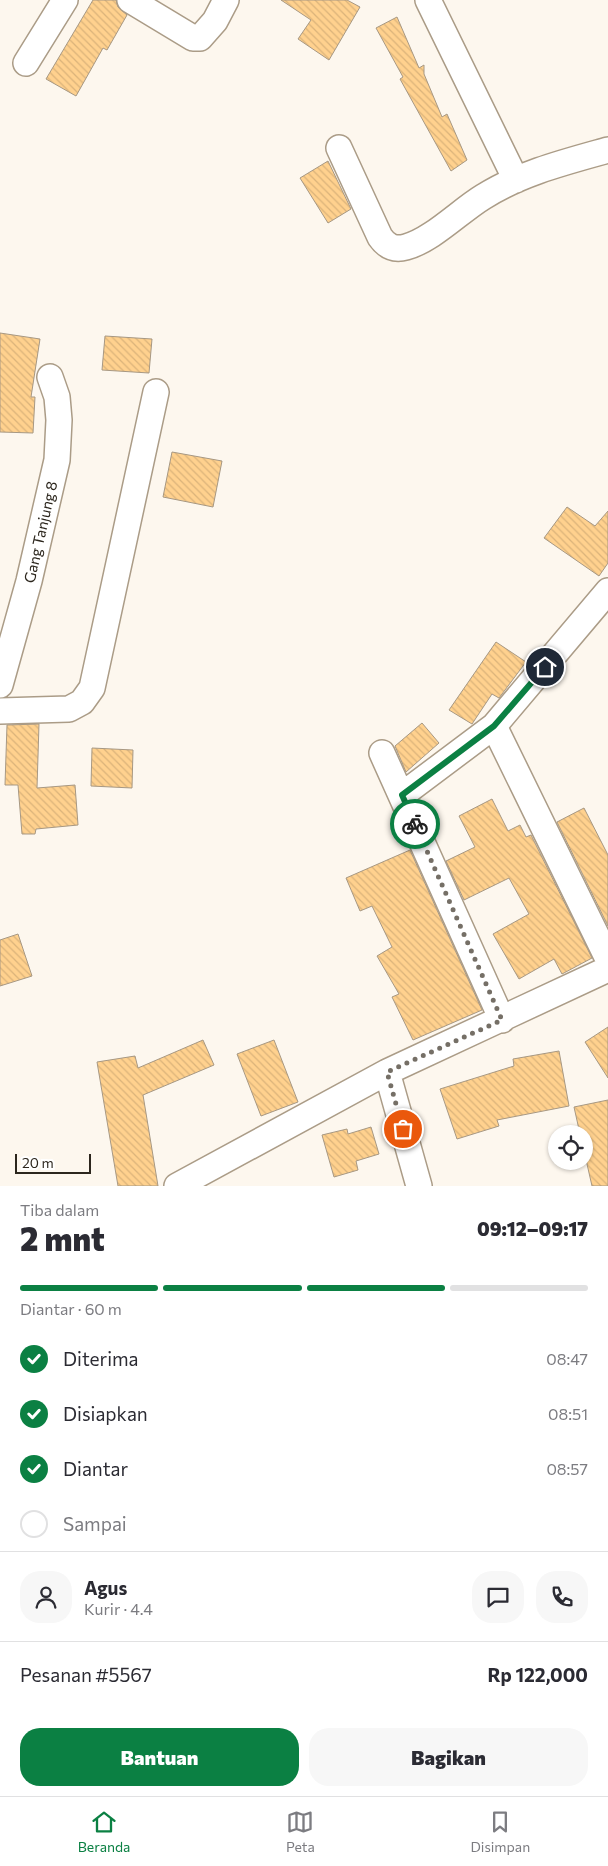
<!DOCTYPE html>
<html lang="id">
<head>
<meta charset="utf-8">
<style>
  body { margin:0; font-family:Commissioner,sans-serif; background:#f7f7f7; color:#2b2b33; height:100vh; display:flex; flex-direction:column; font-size:19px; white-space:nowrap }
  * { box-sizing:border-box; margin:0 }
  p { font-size:16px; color:#7c7c81 }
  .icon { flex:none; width:28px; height:28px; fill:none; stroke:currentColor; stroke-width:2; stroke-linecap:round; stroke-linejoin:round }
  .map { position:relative; height:1186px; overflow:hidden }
  .panel { display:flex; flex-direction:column; background:#fff; flex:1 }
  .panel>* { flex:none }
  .buttons { position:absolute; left:548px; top:1125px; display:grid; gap:10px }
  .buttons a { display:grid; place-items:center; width:45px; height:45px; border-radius:50%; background:#fff; box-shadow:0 1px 4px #0004; font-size:25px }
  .scale { position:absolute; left:15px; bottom:12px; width:76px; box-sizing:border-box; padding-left:5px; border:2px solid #2c261d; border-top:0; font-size:14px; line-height:18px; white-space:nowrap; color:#2c261d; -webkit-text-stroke:4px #fff; paint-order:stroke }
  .pin { position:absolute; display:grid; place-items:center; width:42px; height:42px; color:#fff; margin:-21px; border:2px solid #fff; border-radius:50%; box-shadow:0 1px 5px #0007 }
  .courier { position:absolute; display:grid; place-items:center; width:50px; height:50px; margin:-25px; border:4px solid #0b8043; border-radius:50%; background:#fff; color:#222; box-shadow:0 1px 6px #0007 }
  .summary em { font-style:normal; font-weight:800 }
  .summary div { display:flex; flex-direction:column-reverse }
  .summary { display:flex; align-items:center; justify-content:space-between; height:85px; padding:0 20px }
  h1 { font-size:32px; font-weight:800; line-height:38px }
  .bar { display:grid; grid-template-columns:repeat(4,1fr); gap:8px 5px; align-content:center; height:60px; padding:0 20px }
  .bar i { height:6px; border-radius:4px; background:#e1e1e2 }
  .bar .active { background:#0b8043 }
  .bar p { grid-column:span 4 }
  .line { display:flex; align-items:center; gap:12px; padding:0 20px; border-top:1px solid #e1e1e2 }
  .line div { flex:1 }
  .round { display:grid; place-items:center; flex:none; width:52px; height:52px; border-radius:20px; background:#f7f7f7 }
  ol { padding:0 20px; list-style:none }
  li { display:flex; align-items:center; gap:15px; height:55px }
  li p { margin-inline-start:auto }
  li .icon { padding:5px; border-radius:50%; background:#0b8043; color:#fff; stroke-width:4 }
  li:last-child { color:#7c7c81 }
  li i { width:28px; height:28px; border:2px solid #e1e1e2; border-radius:50% }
  .button { display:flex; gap:10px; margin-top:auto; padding:10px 20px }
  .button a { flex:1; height:58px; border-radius:20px; background:#0b8043; color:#fff; font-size:20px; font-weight:800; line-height:58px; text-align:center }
  .button a+a { background:#f7f7f7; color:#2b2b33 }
  .tab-bar { display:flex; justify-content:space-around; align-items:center; height:70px; border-top:1px solid #e1e1e2; background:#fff; font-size:14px; color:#7c7c81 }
  .tab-bar a { display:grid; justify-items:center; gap:2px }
  .tab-bar .active { color:#0b8043 }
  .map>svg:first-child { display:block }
</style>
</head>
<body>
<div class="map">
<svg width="608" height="1186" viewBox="0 0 608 1186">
  <defs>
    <pattern id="building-back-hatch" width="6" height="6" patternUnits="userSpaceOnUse" patternTransform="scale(1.25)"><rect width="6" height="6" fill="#ffd18e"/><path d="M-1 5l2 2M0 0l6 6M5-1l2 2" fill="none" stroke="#dbb37a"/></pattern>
  </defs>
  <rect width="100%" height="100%" fill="#fdf7ee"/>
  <path fill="url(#building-back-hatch)" stroke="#a79883" d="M93,0H116L118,7L127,15L107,50L103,48L76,96L46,79Z
    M281,0H347L360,7L329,60L298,39L311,20Z
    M397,17L419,68L424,65V74L442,117L447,114L467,160L451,171L400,79L403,77L376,28Z
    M328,161L351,209L328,223L300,178Z
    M0,333L40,339L31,397H35L33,433L0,432Z
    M105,336L152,339L149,373L102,370Z
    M172,452L222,461L213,507L163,497Z
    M567,507L595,526L608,511V563L599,576L544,538Z
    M496,642L526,662L499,698L492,694L472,724L449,710Z
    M422,723L439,743L406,772L395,746Z
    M39,724L37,788L75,785L78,825L36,829L35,834H22L18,785H5L7,725Z
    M92,748L133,750L132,788L91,786Z
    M492,799L508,831L520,825L526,837L531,835L592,958L562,974L554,959L519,979L493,934L529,914L509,878L464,900L446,861L475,847L459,816Z
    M584,808L608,855V926L557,822Z
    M410,850L482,1010L413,1040L392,997L399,994L377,956L392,947L372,906L360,911L346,878Z
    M18,934L32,976L0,986V940Z
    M608,1027V1078L585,1042Z
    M203,1040L214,1065L143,1095L158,1186H118L97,1062L135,1056L138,1068Z
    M274,1040L298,1102L261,1116L237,1054Z
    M559,1051L569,1106L497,1120L499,1126L457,1139L440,1089L514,1066L513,1059Z
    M608,1100V1186H592L584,1151V1134H580L574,1107Z
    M371,1127L379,1154L356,1161L358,1170L334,1177L322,1135L347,1129L348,1134Z"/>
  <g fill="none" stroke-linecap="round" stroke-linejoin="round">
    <defs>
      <path id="street" d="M130,0L193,38H200L215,21L226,0
        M428,0L516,180
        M26,63L65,0
        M339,148L380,237C387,247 395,250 406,247C432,240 460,211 483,197C521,173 565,162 608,150
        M0,685L29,581L57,460L59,420L57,397L50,377
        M0,711L69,709L82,702L92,688L156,392
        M494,726L608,959
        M382,753L502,1020
        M402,795L494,726L608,591
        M387,1072L419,1186
        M177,1186L387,1072L608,969"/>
    </defs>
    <use href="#street" stroke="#ab9c87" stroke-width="28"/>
    <use href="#street" stroke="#fff" stroke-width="25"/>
  </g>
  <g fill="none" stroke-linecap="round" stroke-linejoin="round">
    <path stroke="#756f66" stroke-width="5" stroke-dasharray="0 9" d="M403,1129L387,1072L502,1020L415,824"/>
    <path stroke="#0b8043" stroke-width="6" d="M415,824L402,795L494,726L545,667"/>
  </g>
  <g text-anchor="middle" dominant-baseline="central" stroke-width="4.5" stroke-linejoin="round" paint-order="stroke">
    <g font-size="15" fill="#2c261d" stroke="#fff">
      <text transform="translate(40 532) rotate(-77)">Gang Tanjung 8</text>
    </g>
  </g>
</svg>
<div class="buttons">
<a><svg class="icon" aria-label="locate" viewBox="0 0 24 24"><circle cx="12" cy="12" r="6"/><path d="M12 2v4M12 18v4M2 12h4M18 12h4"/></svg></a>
</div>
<div class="scale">20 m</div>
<div class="pin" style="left:403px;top:1129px;background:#ea580c"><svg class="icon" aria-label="bag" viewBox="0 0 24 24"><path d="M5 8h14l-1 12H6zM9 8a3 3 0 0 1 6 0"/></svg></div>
<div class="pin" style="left:545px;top:667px;background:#1f2937"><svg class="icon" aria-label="home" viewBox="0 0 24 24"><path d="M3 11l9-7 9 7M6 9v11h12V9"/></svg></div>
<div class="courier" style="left:415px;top:824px"><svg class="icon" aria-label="bike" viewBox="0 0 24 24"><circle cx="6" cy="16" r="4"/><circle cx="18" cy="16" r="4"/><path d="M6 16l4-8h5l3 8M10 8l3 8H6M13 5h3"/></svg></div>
</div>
<section class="panel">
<div class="summary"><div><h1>2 mnt</h1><p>Tiba dalam</p></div><em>09:12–09:17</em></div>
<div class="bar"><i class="active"></i><i class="active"></i><i class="active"></i><i></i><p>Diantar · 60 m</p></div>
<ol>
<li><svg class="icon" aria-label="check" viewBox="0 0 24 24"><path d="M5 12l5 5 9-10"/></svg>Diterima<p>08:47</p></li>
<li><svg class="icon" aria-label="check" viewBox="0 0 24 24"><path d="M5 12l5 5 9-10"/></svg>Disiapkan<p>08:51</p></li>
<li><svg class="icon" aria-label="check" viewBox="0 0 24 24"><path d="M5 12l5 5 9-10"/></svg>Diantar<p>08:57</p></li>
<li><i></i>Sampai</li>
</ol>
<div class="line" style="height:90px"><a class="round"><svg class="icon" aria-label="person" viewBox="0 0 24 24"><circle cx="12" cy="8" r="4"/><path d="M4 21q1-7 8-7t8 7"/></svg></a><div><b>Agus</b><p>Kurir · 4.4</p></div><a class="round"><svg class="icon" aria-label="chat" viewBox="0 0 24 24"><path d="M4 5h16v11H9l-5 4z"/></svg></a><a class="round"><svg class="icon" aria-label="phone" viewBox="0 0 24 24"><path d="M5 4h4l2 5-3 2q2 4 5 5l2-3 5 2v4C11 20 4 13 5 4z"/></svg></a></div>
<div class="line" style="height:65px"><div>Pesanan #5567</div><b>Rp 122,000</b></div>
<div class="button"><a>Bantuan</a><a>Bagikan</a></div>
</section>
<nav class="tab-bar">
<a class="active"><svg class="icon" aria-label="home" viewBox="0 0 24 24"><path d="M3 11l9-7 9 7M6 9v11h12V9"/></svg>Beranda</a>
<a><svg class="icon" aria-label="map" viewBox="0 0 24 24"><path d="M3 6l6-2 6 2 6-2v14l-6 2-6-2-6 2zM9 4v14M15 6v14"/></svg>Peta</a>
<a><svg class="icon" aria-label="saved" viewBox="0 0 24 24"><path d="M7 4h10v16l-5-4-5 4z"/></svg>Disimpan</a>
</nav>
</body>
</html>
